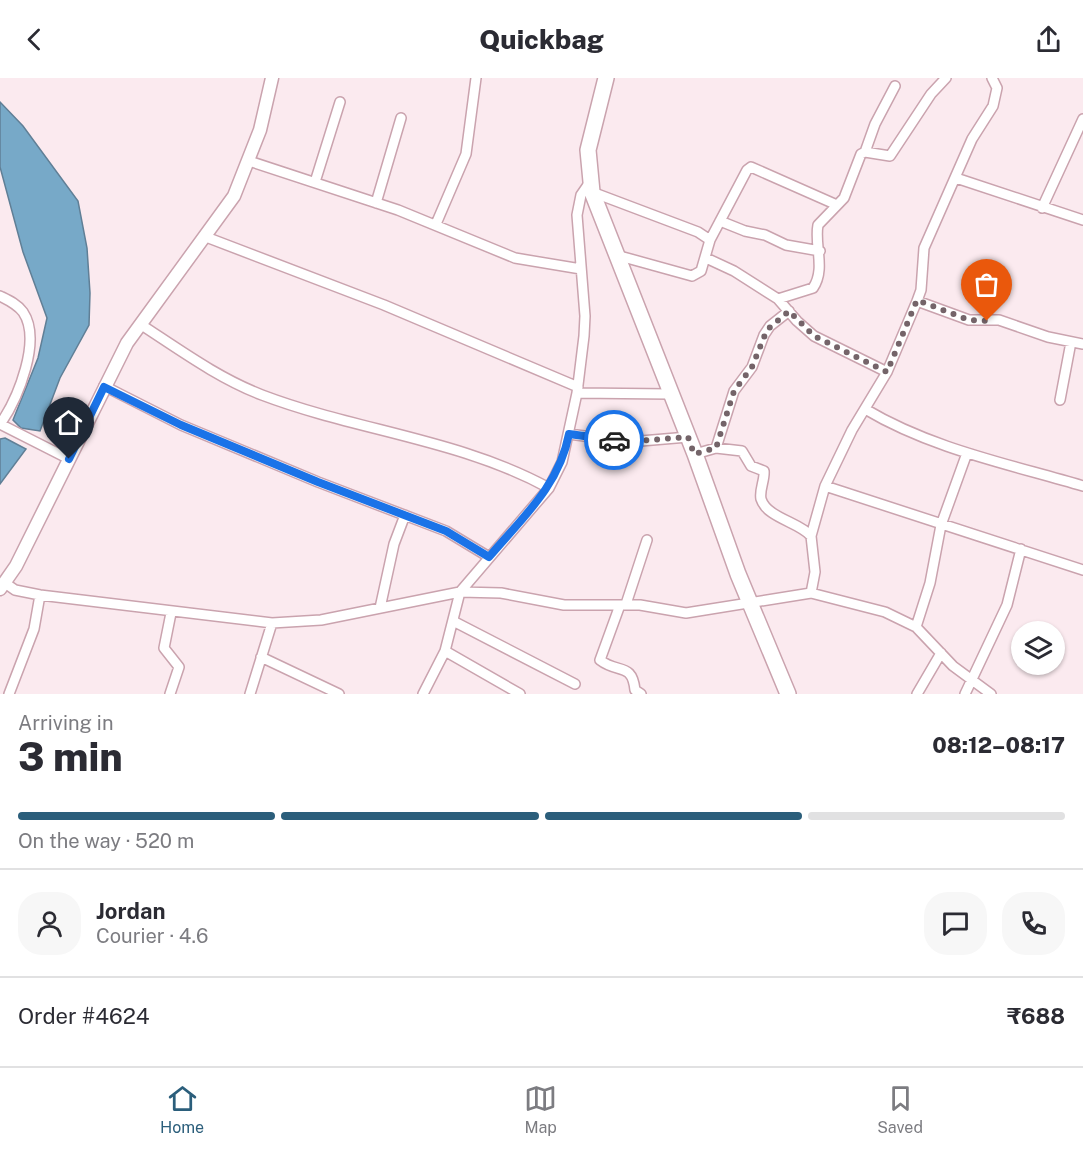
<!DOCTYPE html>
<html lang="en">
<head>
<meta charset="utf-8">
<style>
  body { margin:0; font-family:"Public Sans",sans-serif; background:#f7f7f7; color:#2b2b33; height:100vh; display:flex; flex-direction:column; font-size:22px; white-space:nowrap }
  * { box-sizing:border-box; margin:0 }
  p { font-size:20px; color:#7c7c81 }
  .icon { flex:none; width:33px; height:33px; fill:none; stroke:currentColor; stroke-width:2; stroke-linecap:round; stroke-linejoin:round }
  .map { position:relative; height:616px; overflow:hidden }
  .details { display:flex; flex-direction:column; background:#fff; flex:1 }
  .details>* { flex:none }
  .fabs { position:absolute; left:1011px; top:543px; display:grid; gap:12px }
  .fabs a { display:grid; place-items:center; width:54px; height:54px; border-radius:50%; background:#fff; box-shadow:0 2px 4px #0004; font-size:30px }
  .pin { position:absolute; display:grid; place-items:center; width:51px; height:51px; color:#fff; margin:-62px -26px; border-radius:50% 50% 50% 0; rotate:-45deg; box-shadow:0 0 6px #0007 }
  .pin .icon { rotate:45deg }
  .courier { position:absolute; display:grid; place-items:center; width:60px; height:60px; margin:-30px; border:4px solid #1a73e8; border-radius:50%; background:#fff; color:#222; box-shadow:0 2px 8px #0007 }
  .overview em { font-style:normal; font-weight:800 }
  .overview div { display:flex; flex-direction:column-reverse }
  .overview { display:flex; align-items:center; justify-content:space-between; height:102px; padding:0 18px }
  h1 { font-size:39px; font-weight:800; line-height:45px }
  .bar { display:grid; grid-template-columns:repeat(4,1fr); gap:9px 6px; align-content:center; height:72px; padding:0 18px }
  .bar i { height:8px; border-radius:4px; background:#e1e1e2 }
  .bar .selected { background:#2b5e7b }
  .bar p { grid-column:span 4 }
  .line { display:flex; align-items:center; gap:15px; padding:0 18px; border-top:2px solid #e1e1e2 }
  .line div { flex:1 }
  .round { display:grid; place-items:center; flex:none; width:63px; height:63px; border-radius:24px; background:#f7f7f7 }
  header { display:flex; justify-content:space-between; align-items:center; height:78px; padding:0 18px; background:#fff; font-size:27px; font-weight:800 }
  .menu { display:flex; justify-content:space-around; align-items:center; height:84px; border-top:2px solid #e1e1e2; background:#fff; font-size:16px; color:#7c7c81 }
  .menu a { display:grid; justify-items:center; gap:3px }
  .menu .selected { color:#2b5e7b }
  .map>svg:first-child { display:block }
</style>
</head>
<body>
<header><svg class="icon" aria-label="back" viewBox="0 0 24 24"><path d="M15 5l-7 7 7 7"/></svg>Quickbag<svg class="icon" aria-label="share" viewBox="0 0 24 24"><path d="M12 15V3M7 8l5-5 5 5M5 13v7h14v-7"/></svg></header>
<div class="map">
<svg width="1083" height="616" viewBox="0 0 1083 616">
  <rect width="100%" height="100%" fill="#fbeaef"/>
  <path fill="#77a9c8" stroke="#607f96" stroke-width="1.5" d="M0,24L23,48L78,123L87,170L90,215L89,247L60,300L40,353L21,350L13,342L38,280L47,240L23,174L0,89Z
    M5,360L26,371L0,406V361Z"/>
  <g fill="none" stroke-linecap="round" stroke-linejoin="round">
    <defs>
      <path id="minor" d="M865,74L875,46L895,8
        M249,83L398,132L515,180L581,191
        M956,100L1083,142
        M315,104L340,24
        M592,114L698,154L710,162L701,193L692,198L616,177
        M376,125L401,40
        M1042,130L1083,41
        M720,143L745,153L765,157L786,167L820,173
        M436,146L466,76L476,0
        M206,159L384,227L578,309
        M710,162L747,92L751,89L837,127
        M706,180L734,193L778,221L813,210C826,191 814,167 818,147L844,120L861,76L865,74L890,78L931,16L946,0
        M0,218C8,222 17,226 23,234C42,262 18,320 1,345
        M778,221L797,243L814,258L887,294
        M917,223L969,242H999L1048,259L1083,266
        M140,246C180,272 218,300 262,317C357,353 459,361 549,410
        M104,308L181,347L318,404L446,453L489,479
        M577,315L670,316
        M1060,322L1071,264
        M865,331C932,371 1009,386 1083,408
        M0,346L69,381
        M569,356L629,364L688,359
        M716,370L734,313L752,289L764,257L770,248L789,233
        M695,376L716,370L742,373L751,388L764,393C765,402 759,412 761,421C767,440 799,444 811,458
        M825,408L1083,492
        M5,505L15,512L40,517L272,545L321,542L460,514L501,515L564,527H640L686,535L811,515L815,494L811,458L825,408L852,352L887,294L917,223L921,212L924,170L972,61L993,28L997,10L992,0
        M811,515L885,534L916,549L953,588L991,616
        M626,526L647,462
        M620,527L600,582C618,596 632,584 635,612L641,616
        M380,530L394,466L405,437
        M453,543L575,606
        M916,549L930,505L941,447L967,375
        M445,573L520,616
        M261,579L339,616
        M9,616L34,551L40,517
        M170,616L179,589L164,570L171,535
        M250,616L272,545
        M423,616L445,573L460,514L549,410L562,384L577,315L584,258L585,238L577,137L581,117L590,104
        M917,616L941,575
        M965,616L1007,527L1021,471"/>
      <path id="tertiary" d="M0,511L16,488L127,265L234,118L260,52L272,0"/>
      <path id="primary" d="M606,0L588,72L592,114L695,376L738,496L788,616"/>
    </defs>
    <use href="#minor" stroke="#caa3ae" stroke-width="12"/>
    <use href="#tertiary" stroke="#caa3ae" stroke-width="15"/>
    <use href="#primary" stroke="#caa3ae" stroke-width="18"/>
    <use href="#minor" stroke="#fff" stroke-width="9"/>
    <use href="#tertiary" stroke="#fff" stroke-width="12"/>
    <use href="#primary" stroke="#fff" stroke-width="15"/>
  </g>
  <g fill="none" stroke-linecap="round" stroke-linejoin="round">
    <path stroke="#746469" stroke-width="6" stroke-dasharray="0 10.8" d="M614,362L637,363L688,359L694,376L716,370L734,313L752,289L767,252L789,233L814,258L887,294L917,222L969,242L987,243"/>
    <path stroke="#1a73e8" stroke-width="8" d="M69,381L104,309L181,347L318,404L446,453L489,479C522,440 559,408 569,356L614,362"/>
  </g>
</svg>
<div class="fabs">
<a><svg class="icon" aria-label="layers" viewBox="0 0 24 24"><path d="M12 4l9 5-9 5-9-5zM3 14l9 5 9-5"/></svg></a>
</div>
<div class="pin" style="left:987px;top:243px;background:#ea580c"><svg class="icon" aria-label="bag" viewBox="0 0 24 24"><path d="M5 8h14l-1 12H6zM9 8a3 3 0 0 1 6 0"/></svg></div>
<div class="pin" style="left:69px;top:381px;background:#1f2937"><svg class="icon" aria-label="home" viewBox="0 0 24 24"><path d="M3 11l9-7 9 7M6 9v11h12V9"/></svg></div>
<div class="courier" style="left:614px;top:362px"><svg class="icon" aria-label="car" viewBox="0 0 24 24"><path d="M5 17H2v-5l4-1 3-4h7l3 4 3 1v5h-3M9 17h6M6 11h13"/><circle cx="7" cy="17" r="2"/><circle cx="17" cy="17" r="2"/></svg></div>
</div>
<section class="details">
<div class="overview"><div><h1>3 min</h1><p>Arriving in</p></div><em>08:12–08:17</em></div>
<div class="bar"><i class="selected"></i><i class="selected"></i><i class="selected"></i><i></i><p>On the way · 520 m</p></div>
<div class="line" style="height:108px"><a class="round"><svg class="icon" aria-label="person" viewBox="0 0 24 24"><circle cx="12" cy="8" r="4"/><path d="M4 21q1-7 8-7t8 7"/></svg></a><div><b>Jordan</b><p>Courier · 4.6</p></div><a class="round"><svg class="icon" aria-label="chat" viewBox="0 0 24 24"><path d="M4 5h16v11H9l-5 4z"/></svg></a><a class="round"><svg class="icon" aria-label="phone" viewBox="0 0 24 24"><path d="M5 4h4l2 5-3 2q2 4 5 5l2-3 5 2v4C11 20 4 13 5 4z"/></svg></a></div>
<div class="line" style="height:78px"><div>Order #4624</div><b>₹688</b></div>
</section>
<nav class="menu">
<a class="selected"><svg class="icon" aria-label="home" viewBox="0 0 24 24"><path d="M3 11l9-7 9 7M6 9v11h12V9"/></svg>Home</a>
<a><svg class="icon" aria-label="map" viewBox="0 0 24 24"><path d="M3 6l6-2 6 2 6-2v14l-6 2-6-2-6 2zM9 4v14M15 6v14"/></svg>Map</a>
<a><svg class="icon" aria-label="saved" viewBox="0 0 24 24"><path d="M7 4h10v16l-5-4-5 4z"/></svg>Saved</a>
</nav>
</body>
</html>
